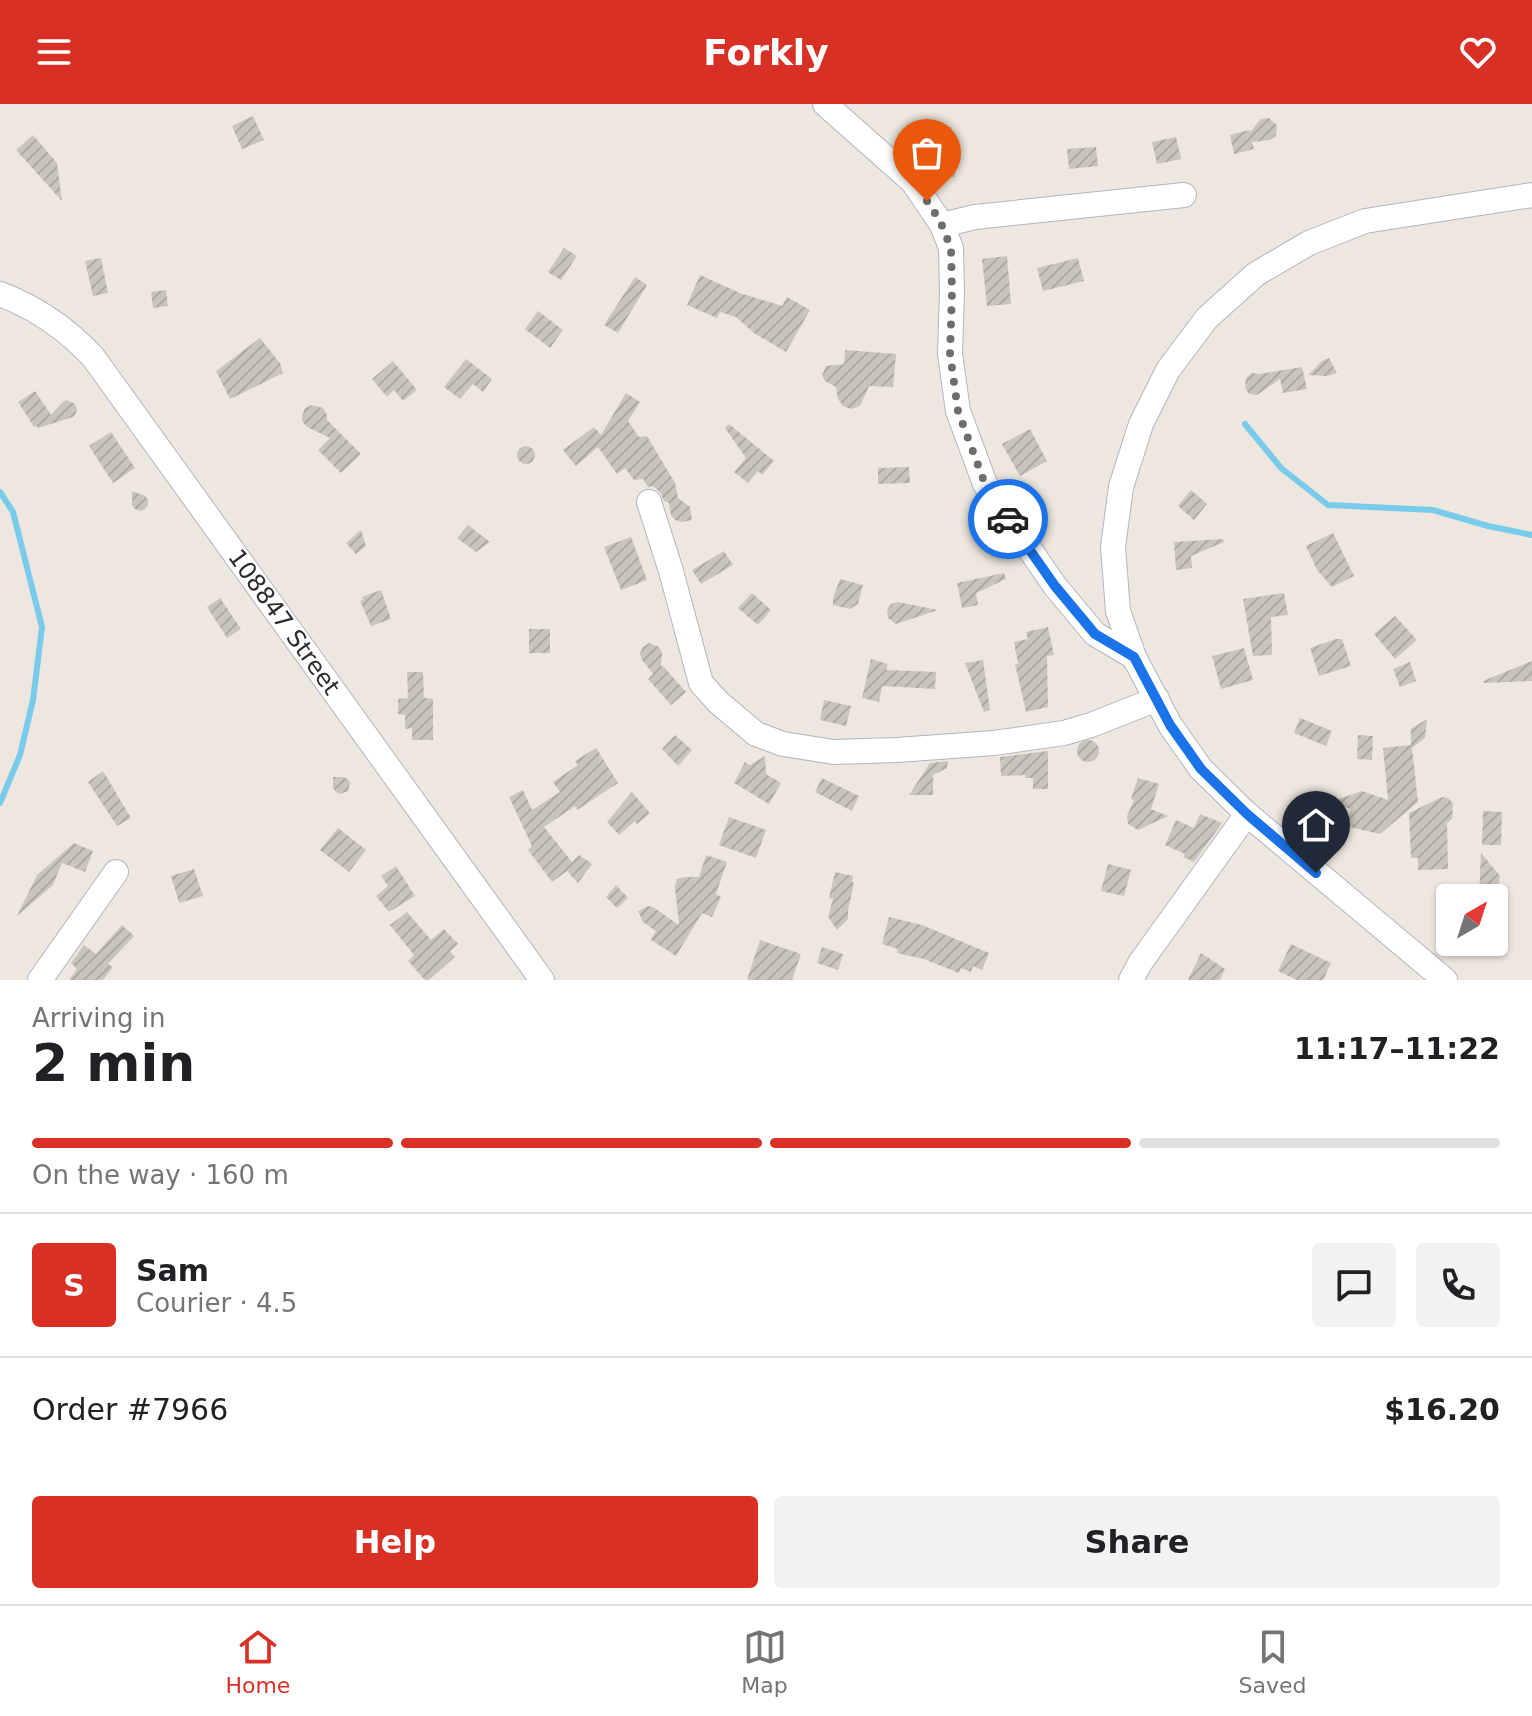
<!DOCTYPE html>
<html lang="en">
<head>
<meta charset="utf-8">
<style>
  body { margin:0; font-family:"DejaVu Sans",sans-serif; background:#f2f2f2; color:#202124; height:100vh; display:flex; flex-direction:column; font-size:30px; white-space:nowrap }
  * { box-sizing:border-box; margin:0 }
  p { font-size:26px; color:#757577 }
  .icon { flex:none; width:44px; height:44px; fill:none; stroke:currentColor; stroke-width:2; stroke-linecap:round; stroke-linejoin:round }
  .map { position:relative; height:876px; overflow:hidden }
  .details { display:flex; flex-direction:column; background:#fff; flex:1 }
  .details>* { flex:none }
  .needle { width:52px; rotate:39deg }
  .controls { position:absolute; left:1436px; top:780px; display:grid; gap:16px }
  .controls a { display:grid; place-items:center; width:72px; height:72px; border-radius:8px; background:#fff; box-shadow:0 2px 6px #0004; font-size:40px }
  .pin { position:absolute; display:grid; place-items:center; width:68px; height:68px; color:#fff; margin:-82px -34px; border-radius:50% 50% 50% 0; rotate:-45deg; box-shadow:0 0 8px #0007 }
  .pin .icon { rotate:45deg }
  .courier { position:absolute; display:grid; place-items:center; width:80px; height:80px; margin:-40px; border:6px solid #1a73e8; border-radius:50%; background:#fff; color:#222; box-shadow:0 2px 10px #0007 }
  .headline em { font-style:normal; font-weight:600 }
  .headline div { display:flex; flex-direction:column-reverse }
  .headline { display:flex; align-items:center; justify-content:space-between; height:136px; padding:0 32px }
  h1 { font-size:52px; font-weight:600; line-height:60px }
  .bar { display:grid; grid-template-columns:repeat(4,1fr); gap:12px 8px; align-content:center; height:96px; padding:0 32px }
  .bar i { height:10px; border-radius:6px; background:#e0e0e0 }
  .bar .current { background:#d93025 }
  .bar p { grid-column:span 4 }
  .line { display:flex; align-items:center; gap:20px; padding:0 32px; border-top:2px solid #e0e0e0 }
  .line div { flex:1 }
  .round { display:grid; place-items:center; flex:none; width:84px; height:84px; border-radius:8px; background:#f2f2f2 }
  .action { display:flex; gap:16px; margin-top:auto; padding:16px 32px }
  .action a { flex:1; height:92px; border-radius:8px; background:#d93025; color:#fff; font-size:32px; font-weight:600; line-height:92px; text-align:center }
  .action a+a { background:#f2f2f2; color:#202124 }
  header { display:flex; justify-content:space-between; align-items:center; height:104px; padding:0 32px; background:#d93025; color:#fff; font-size:36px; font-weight:600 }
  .dock { display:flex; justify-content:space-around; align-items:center; height:112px; border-top:2px solid #e0e0e0; background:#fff; font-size:22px; color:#757577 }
  .dock a { display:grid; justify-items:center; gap:4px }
  .dock .current { color:#d93025 }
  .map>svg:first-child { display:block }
</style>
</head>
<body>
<header><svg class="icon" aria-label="menu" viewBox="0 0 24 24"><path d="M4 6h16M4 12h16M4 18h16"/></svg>Forkly<svg class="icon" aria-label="heart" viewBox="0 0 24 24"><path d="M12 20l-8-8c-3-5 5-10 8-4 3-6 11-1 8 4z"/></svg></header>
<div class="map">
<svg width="1532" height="876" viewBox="0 0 1532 876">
  <defs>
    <pattern id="building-hatch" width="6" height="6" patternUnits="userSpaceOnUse" patternTransform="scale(2)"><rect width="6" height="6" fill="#c9c5bd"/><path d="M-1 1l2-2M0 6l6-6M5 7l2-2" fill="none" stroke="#ada9a3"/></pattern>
  </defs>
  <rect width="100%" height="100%" fill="#ede7df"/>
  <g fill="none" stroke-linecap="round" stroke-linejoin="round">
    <path stroke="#78cbea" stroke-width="6" d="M1245,320L1281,364L1328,401L1433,406L1488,422L1532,431
      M0,388L13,408L42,523L33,596L20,651L0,699"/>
  </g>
  <path fill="url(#building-hatch)" d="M253,12L264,36L242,45L232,22Z
    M1269,14L1277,21L1276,32L1270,36L1252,38L1254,45L1234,50L1230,31L1249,26L1250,28L1261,15Z
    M951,23L955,73L932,75L928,24Z
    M33,31L57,59L62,97L16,46Z
    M1176,33L1181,55L1157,60L1152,38Z
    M1096,43L1098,62L1069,65L1067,45Z
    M564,144L577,152L561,176L548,168Z
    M1007,152L1011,200L987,202L982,155Z
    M101,154L108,189L93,192L85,157Z
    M1078,154L1084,177L1043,187L1037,164Z
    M700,171L740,189L782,202L787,193L810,206L786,248L754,229L736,213L720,208L717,214L687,201Z
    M635,173L647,181L618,229L604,221Z
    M166,186L168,202L153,204L151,188Z
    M538,207L563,226L550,244L525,225Z
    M260,234L280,259L283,269L230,295L216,267Z
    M845,246L896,250L893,283L869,282L860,302L851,305L843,302L838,295L836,283L825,277L822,271L826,262L844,260Z
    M1329,254L1337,269L1327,272L1308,271L1322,257Z
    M466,255L492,275L483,288L473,280L460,295L444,283Z
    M393,257L417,286L403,297L394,286L387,293L372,275Z
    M1302,263L1307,285L1283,289L1280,275L1257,291L1249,290L1245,284L1246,274L1252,269L1260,270Z
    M35,287L51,311L63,298L67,296L75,300L77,305L76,309L73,313L38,324L37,322L34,323L18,298Z
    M626,289L640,298L628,317L639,333L647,332L675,379L678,394L690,403L692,416L682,418L675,416L671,411L669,399L664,397L660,388L653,382L648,383L643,375L634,376L625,364L617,370L598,343L576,362L563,346L594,323L601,331Z
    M312,301L323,304L327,311V316L361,350L341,369L318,346L330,334L307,323L302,317V312L305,304Z
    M729,320L774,357L762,371L758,367L748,379L734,368L746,354L725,324Z
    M1030,325L1047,357L1020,372L1002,340Z
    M111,328L135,364L113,379L89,342Z
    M517 351a9 9 0 1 1 18 0a9 9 0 1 1-18 0Z
    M909,363L910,379L878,380V364Z
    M1191,386L1207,400L1194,416L1178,402Z
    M132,387L145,392L148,396V401L145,405L140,407L135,405L132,401Z
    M468,421L490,438L476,448L457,434Z
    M361,426L366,442L356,450L346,439Z
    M1333,429L1354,472L1332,483L1317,466L1306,442Z
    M631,433L647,476L621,486L604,443Z
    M1223,435L1224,438L1191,452L1192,464L1176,466L1174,438Z
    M724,447L733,461L701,480L692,466Z
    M1004,469L1006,475L976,489L978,501L962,504L957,479Z
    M840,475L863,481L858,500L850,505L833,501V494Z
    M381,486L391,515L371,522L360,497L363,496L362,493Z
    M752,489L771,506L758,521L738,504Z
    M1284,489L1288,511L1271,513L1272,551L1253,552L1243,495Z
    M220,494L241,525L227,534L207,503Z
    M898,498L938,506L896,520L888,514L887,506L891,500Z
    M1395,512L1417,536L1395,555L1374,530Z
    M1048,523L1054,551L1047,552L1048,603L1026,608L1015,560H1018L1014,538L1028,535L1026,528Z
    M529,525H550V549H529Z
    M1336,535H1342L1351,562L1319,572L1310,544Z
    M649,539L659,543L662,549L661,563L663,562L686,588L671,601L648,575L653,570L642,556L640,549L643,543Z
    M1244,544L1253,576L1221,585L1212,552Z
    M871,555L888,560L886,566L936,568L935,585L882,582L879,598L862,594Z
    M983,556L990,606L984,608L965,559Z
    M1532,557V577L1484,579L1483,577Z
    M1410,558L1416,577L1400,583L1393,565Z
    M407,568H423L424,594L433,595V636H412V624L405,625V611L398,610V595L408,594Z
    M824,596L851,602L846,622L820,616Z
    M1300,614L1332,627L1326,642L1294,629Z
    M1427,615L1425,634L1412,644L1418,698L1380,730L1345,722L1351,705L1329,698L1362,687L1388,696L1383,644L1411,641V625Z
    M675,631L692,646L678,662L662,645Z
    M1358,631L1373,632L1372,656L1357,655Z
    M1077 647a11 11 0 1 1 22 0a11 11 0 1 1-22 0Z
    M596,644L618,679L577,706L575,702L544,723L572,758L579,751L592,760L578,779L567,767L552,778L528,746L532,742L509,693L523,686L532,706L560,688L553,678L578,661L575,657Z
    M1048,647V685H1033V674H1026L1025,671L1001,672L1000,653Z
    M765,652L766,670L781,679L769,700L734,679L745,658L750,661Z
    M948,657L947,664L933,671V691H909L930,659Z
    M103,667L131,714L117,722L88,678Z
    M333,673H343L348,675L350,679L348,687L340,690L336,688L333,684Z
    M822,674L859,692L852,707L815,688Z
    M1138,674L1159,680L1151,705L1168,712L1138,726L1128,720L1127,712L1134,696L1131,695Z
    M632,688L650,709L637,720L635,717L619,731L607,718Z
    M1442,693L1448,694L1453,699L1452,715L1447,719L1448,765L1418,766V754H1411L1409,709Z
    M1483,707L1502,708L1501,741H1482Z
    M1200,710L1222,719L1194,758L1183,753L1185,750L1165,741L1176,716L1194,724Z
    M729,713L766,726L756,754L719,741Z
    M338,724L366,746L349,768L320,746Z
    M74,739L93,747L85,768L62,759L53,781L17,812L37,771Z
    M1481,749L1500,772L1499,779L1487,794H1479Z
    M706,751L727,758L716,790L721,793L712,813L702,809L676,852L651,836L656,827L643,818L638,807L648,802L653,803L679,821L675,783L677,775L685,773H699Z
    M1108,760L1131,766L1124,792L1101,787Z
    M396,762L415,792L389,808L376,792L388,782L381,772Z
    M194,765L203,792L179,799L171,772Z
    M835,768L853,772L852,778L854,779L848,806V815L837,826L828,813L833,795L829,794Z
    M616,781L628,794L617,804L606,793Z
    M407,808L431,836L444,825L458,840L450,847L455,853L429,876H425L408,857L414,851L390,821Z
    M889,813L922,821L989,849L982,866L973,862L971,868L961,864L959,869L924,855L897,849L898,845L882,840Z
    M122,821L134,832L108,860L113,863L103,876H69L77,865L71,859L84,841L96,850Z
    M760,836L801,850L792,876H747Z
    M1291,840L1331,859L1323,876H1297L1278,867Z
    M822,843L843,850L838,866L817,859Z
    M1201,849L1225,865L1220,876H1188Z"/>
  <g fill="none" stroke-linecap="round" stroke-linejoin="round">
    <defs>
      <g id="minor">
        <path d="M825,0L913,78L942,121L951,144L952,188L950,250L958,307L985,380L1055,482L1095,530L1134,553"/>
        <path d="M942,121L975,113L1184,91"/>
        <path id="s1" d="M0,190C37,204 66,224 93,253L542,876"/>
        <path d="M649,398L671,467L701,579L718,598L756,630L783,640L834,648L897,646L994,639L1064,629L1091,621L1157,595"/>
        <path d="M40,876L116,768"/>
        <path d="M1131,876L1140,859L1247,710"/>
        <path d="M1445,876L1247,710L1201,665L1170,621L1134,553L1118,507L1113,443L1121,383L1141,320L1168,266L1207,214L1256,170L1309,139L1365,117L1532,91"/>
      </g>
    </defs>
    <use href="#minor" stroke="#b2b5bf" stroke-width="26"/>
    <use href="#minor" stroke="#fff" stroke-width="24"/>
  </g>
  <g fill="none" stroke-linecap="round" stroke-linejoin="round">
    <path stroke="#706d6b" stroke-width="8" stroke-dasharray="0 14.4" d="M927,97L940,117L951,144L952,188L950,250L958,307L985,380L1008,415"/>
    <path stroke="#1a73e8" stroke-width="10" d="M1008,415L1055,482L1095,530L1134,553L1170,621L1201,665L1247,710L1316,769"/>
  </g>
  <g text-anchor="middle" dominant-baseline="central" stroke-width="8" stroke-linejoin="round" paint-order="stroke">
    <g font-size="24" fill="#2c2c2c" stroke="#fff">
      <text stroke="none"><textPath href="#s1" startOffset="440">108847 Street</textPath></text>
    </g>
  </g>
</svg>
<div class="controls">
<a><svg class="needle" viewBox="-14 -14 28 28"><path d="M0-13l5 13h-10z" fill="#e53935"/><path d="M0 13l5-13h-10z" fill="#757577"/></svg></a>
</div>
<div class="pin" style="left:927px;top:97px;background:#ea580c"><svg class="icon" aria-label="bag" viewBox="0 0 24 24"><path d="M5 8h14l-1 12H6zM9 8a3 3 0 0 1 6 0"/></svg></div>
<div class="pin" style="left:1316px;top:769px;background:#1f2937"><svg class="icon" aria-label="home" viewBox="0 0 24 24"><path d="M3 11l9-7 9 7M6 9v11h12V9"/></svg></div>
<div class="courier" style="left:1008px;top:415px"><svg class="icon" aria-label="car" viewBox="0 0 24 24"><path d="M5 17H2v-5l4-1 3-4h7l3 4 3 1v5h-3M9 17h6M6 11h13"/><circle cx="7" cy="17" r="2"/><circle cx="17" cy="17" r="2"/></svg></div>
</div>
<section class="details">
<div class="headline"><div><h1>2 min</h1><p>Arriving in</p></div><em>11:17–11:22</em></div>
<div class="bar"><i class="current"></i><i class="current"></i><i class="current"></i><i></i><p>On the way · 160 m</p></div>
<div class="line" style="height:144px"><b class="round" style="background:#d93025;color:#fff">S</b><div><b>Sam</b><p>Courier · 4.5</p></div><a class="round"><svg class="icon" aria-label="chat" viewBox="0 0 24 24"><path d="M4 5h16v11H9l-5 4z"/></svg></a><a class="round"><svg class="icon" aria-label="phone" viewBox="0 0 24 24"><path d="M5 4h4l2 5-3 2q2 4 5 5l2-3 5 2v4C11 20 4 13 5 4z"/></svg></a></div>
<div class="line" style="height:104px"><div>Order #7966</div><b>$16.20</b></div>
<div class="action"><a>Help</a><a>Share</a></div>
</section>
<nav class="dock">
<a class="current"><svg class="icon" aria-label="home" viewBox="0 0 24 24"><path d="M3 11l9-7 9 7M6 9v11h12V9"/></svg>Home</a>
<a><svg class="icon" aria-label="map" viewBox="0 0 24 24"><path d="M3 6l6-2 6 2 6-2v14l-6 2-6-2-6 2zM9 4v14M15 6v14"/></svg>Map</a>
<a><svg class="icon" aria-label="saved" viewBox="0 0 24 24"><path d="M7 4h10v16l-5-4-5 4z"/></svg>Saved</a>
</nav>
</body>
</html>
